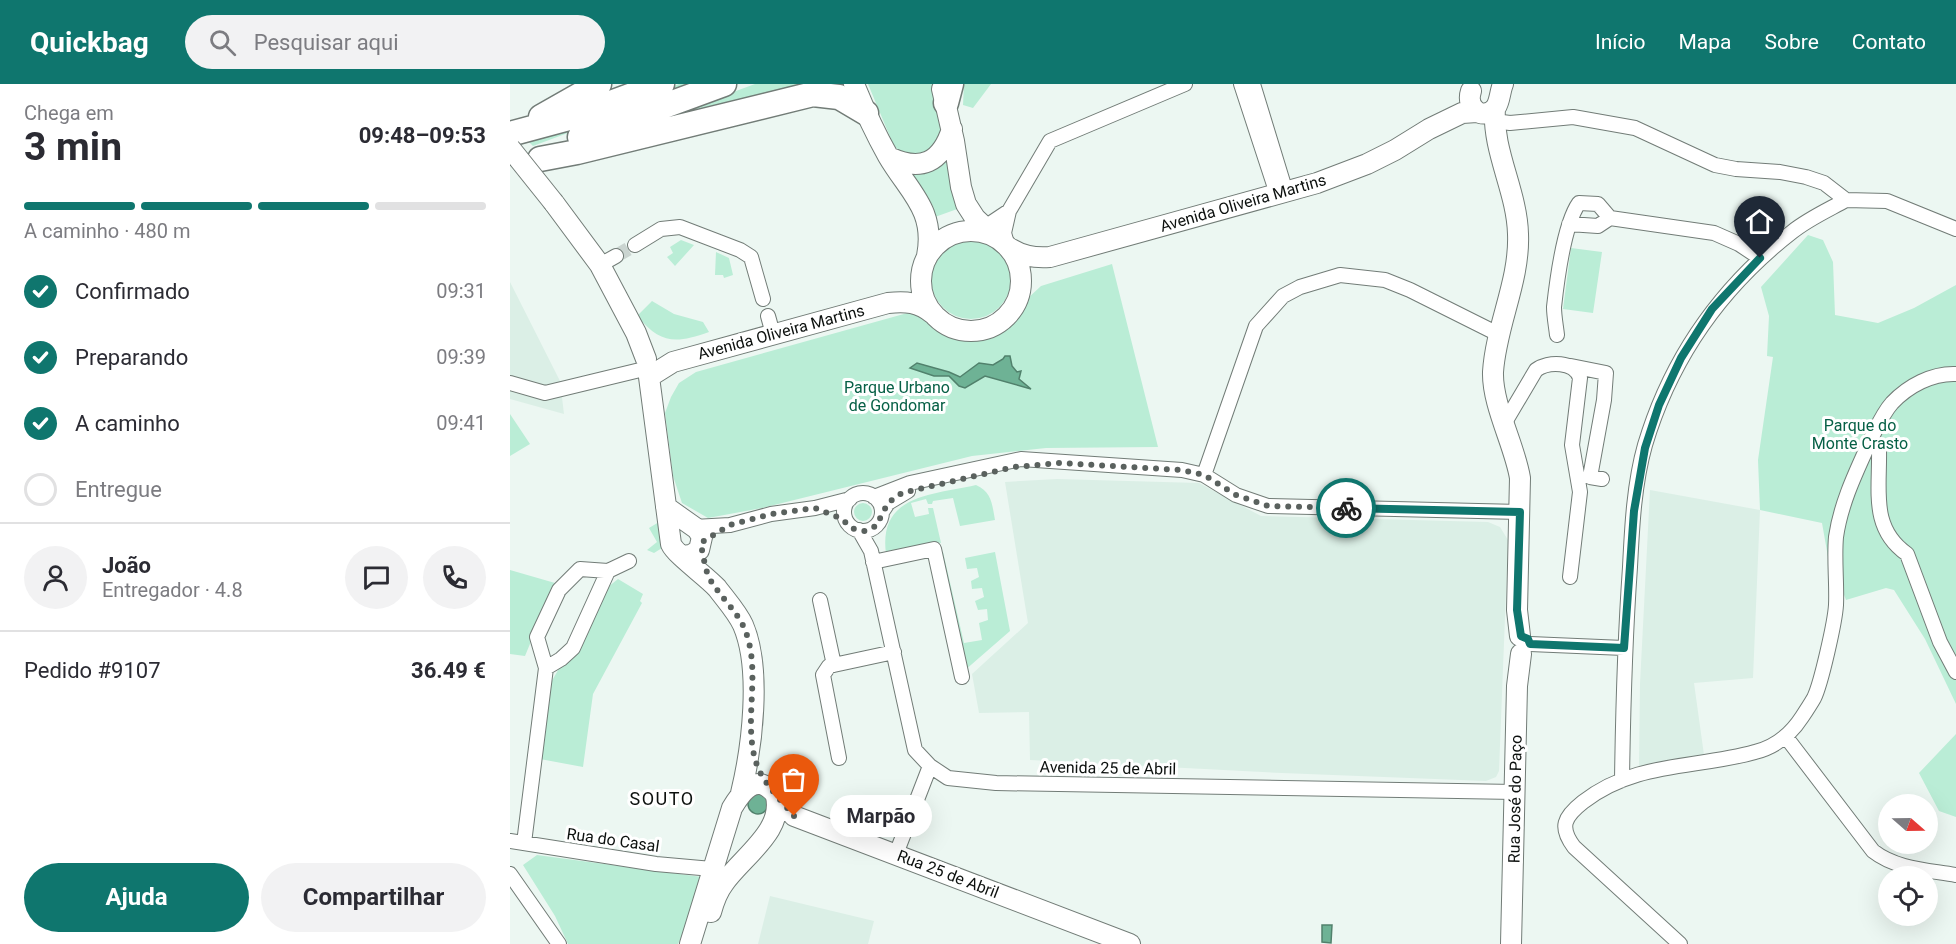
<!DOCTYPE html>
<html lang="pt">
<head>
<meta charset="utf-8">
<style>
  body { margin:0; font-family:Roboto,sans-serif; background:#f2f2f3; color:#2b2b33; height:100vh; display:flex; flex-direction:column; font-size:22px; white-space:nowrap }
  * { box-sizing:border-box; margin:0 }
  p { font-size:20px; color:#7c7c81 }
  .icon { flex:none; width:33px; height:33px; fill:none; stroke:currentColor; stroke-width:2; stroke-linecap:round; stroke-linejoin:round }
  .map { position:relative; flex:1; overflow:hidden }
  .panel { display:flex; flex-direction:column; background:#fff; width:510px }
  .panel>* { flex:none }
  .needle { width:39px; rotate:110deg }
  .fabs { position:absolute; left:1368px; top:710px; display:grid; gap:12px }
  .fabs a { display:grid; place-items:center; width:60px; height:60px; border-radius:50%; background:#fff; box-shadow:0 6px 24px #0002; font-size:30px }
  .pin { position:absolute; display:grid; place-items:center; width:51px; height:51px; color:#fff; margin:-62px -26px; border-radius:50% 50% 50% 0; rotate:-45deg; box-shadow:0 0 6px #0007 }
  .pin .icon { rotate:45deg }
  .courier { position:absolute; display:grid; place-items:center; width:60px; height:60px; margin:-30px; border:4px solid #0f766e; border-radius:50%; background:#fff; color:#222; box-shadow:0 2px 8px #0007 }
  .bubble { position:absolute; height:42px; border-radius:21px; background:#fff; box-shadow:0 6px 24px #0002; font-size:20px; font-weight:700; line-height:42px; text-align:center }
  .head em { font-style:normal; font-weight:700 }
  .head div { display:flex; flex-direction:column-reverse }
  .head { display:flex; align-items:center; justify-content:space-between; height:102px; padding:0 24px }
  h1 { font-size:39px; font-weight:700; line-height:45px }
  .bar { display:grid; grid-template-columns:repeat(4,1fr); gap:9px 6px; align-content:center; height:72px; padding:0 24px }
  .bar i { height:8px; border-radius:4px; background:#e1e1e2 }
  .bar .selected { background:#0f766e }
  .bar p { grid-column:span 4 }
  .line { display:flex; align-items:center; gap:15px; padding:0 24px; border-top:2px solid #e1e1e2 }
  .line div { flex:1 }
  .round { display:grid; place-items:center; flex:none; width:63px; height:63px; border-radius:32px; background:#f2f2f3 }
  ol { padding:0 24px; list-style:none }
  li { display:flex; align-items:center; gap:18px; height:66px }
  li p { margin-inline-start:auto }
  li .icon { padding:6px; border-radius:50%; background:#0f766e; color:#fff; stroke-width:4 }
  li:last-child { color:#7c7c81 }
  li i { width:33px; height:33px; border:3px solid #e1e1e2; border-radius:50% }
  .button { display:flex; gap:12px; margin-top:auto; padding:12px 24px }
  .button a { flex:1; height:69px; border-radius:36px; background:#0f766e; color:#fff; font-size:24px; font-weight:700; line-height:69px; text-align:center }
  .button a+a { background:#f2f2f3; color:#2b2b33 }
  header { display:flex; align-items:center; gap:36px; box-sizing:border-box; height:84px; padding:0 30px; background:#0f766e; color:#fff }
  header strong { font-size:28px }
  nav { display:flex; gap:33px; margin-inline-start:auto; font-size:21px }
  .search { width:420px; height:54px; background:#f2f2f3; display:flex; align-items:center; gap:15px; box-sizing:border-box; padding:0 21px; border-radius:33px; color:#7c7c81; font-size:22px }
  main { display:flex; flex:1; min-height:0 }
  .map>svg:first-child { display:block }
</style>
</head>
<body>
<header>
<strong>Quickbag</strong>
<div class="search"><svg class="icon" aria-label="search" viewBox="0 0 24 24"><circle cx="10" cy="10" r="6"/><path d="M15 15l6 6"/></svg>Pesquisar aqui</div>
<nav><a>Início</a><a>Mapa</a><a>Sobre</a><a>Contato</a></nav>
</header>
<main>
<section class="panel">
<div class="head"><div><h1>3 min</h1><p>Chega em</p></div><em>09:48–09:53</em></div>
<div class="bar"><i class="selected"></i><i class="selected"></i><i class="selected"></i><i></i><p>A caminho · 480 m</p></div>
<ol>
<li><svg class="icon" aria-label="check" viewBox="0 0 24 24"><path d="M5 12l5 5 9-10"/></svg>Confirmado<p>09:31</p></li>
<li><svg class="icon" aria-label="check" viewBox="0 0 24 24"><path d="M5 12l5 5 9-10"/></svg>Preparando<p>09:39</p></li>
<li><svg class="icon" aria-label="check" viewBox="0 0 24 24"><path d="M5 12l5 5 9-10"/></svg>A caminho<p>09:41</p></li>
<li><i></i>Entregue</li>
</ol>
<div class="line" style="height:108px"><a class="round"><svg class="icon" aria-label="person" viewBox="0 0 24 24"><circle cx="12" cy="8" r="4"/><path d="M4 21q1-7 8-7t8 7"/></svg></a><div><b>João</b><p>Entregador · 4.8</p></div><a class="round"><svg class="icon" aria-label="chat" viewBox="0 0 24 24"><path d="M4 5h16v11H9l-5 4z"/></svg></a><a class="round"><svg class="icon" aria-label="phone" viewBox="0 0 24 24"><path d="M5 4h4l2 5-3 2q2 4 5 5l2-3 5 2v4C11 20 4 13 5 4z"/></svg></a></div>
<div class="line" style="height:78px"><div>Pedido #9107</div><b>36.49 €</b></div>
<div class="button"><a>Ajuda</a><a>Compartilhar</a></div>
</section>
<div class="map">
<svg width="1446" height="860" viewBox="0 0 1446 860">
  <rect width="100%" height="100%" fill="#ecf7f2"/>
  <path fill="#dbefe6" d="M0,198L50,297L54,330L0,315Z
    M547,395L689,399L751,432L978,438L990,443L998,456L989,687L986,693L976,697L772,689L520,676L519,628L469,629L462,590L518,539L495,398Z
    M1140,406L1250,426L1243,594L1184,599L1194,671L1129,683L1130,600Z
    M260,812L364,837L358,860H248Z"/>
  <path fill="#baedd6" d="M169,0H189L23,62L17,56Z
    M245,0H329L330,2L130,45L177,25Z
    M358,0H422C429,24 445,66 407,71C396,72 389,69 383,60Z
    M454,0H481L463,24L453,21Z
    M438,74L450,124L425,133L423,122L402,89L429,81Z
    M1298,151L1313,156L1323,178L1325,231L1368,239L1404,224L1446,201V620L1415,555L1384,506L1376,504L1336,516L1333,508L1331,486L1318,473L1312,439L1250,426L1248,376L1263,273L1257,272L1259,232L1251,203Z
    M421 195a40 40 0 1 1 80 0a40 40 0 1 1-80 0Z
    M171,156L184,161L165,182L157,173L163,169L160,163Z
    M1061,164L1092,168L1083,229L1053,225Z
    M206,168L219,174L223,191L214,194L213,191H205Z
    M602,180L648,363L536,364L462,372L252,424L198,434L172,419L163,392L155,329L161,313L169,299L186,288L401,228L413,231L428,244L445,252L466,254L487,250L506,234L516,216L531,202Z
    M142,217L164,230L193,238L199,248C165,260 151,260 127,232Z
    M0,330L20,360L0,372Z
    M466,401C482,408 482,420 485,436L450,442L443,414L423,417L422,420H418L416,415L401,419L405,433L419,430L418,424H423L431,459L424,458L376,470C368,410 423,411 466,401Z
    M344 428a9 9 0 1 1 18 0a9 9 0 1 1-18 0Z
    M149,438L152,464L144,469L137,466L147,458L139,444Z
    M433,468L454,559L472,556L469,539L478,536L477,525L468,526L465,517L474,513L472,504L462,505L461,497L469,493L467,484L457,485L455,474L485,468L500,547L454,587L428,469Z
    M0,486L45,499L15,572L0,570Z
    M108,495L133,510L130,517L132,519L83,610L73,683L30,675L39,602L93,507Z
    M1446,650V733L1429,727L1409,689Z
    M27,771L192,793L179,836L168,860H58L45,832L13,781Z"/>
  <path fill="#6eb295" stroke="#51816c" stroke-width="1.5" d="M495,272H500L502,282L507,288L511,287L509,295L521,305L475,292L455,304L449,302L439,292H424L400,284L407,279L439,288L450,293L469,279L483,281L493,275Z
    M238 720a10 10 0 1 1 20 0a10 10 0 1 1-20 0Z
    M812,841H822L821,859L812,858Z"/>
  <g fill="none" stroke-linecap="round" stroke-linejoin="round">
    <path stroke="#cad4d0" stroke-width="14" stroke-dasharray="14 7" stroke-linecap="butt" d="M106,172L125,161"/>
    <defs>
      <path id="street" d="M731,0L767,110
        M743,0L776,108
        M985,34L992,38L1000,39L1063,33L1125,44L1205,81L1226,85L1270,88L1296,93L1314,99L1336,116L1377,117L1446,145
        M1059,140L1088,142L1100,134
        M455,147L478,141L499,127
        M125,161L151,145L170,143L230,166L241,173L253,215
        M498,163L494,149L499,127L540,57L675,0
        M90,181L106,172
        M258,232L263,250
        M1047,251C1046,242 1044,232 1044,223C1047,196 1054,140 1069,119L1088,120L1100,134L1204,149L1229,160L1250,174
        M1061,282L1096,289L1094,316L1080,393L1092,395
        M0,299L35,309L130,286
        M994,340L1026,286C1038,277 1065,277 1070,294L1062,361L1070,408L1060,493
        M1360,358L1369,366C1370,406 1360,444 1397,470L1430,558L1446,588
        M694,391L746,242L773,212L790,203L830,191L875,196L900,206L990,251
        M334 428a19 19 0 1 1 38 0a19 19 0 1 1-38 0Z
        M364,413L400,399L511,375L672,386L694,391L726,411L758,422L1010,428
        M372,428L378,419L398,407
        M184,443L220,441L261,430L305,424L340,415
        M349,446L361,467L405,666L420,682L438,694L486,699L1005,708
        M363,478L424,465L452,593
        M310,516L324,581
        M1020,560L1114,564
        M36,584L51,575L63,564L98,487
        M1276,653L1363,767C1386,785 1417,786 1446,791
        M329,674L313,591L319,582L384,568
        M1112,696C1113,625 1115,554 1120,483C1122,443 1124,400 1135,361C1161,274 1210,204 1282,148C1298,135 1318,126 1336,116
        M0,757L146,780L202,785
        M14,759L36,584L27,553L49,506L70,485L98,487L119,477
        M386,770L420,682
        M0,790L49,860
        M1170,860L1064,763C1049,743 1054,733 1073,718C1126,677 1185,685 1245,668C1265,663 1281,650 1292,633C1296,627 1300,621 1304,614C1311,600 1325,538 1326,521C1327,499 1324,475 1326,453C1331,418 1347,386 1361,355C1367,343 1373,329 1382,319C1398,302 1422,289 1446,290"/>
      <path id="secondary" d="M344,0C354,25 365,49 378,72C399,108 426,126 417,172
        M432,5L444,57L451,103L456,120L465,134L483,151
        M961,7C955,25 974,38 986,23C990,17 990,7 993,0
        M985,24C982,67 1007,107 1008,150C1010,197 986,241 983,288C982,321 1005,362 1010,394L1007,526L1010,552
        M379,73C411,88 431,79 442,45
        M44,119L90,181L126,249L136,275
        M411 197a50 50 0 1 1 100 0a50 50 0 1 1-100 0Z
        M498,163C512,172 523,174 540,173L807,99L857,80L885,66L919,45L952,29L967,28
        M139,293L161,460C166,471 196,492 207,504C216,516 227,528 233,541C252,585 242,664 231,709
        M139,293L163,278L378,219C396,217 409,218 423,230
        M156,423L187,445L192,453L189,466L181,471L172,472
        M201,828C204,817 207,808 214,799C232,773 277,745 265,709
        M180,860L222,724C247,681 261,703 284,732L620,860
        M1001,860L1007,602L1011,570"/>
      <path id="highway" d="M436,19L441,0
        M31,33L89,0
        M0,50L63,33L152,0
        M70,53L214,0
        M30,75L67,68L303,10L329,13L356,29"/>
    </defs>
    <use href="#street" stroke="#727c77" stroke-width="16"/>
    <use href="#secondary" stroke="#727c77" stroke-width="22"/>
    <use href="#highway" stroke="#727c77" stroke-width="27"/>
    <use href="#street" stroke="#fff" stroke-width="14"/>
    <use href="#secondary" stroke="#fff" stroke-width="20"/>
    <use href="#highway" stroke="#fff" stroke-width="24"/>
    <defs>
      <path id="secondary-bridge" d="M0,64L44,119"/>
    </defs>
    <use href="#secondary-bridge" stroke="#727c77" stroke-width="22" stroke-linecap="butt"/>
    <use href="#secondary-bridge" stroke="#fff" stroke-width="20"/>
  </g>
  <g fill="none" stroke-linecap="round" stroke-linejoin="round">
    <path stroke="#5a615e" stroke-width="6" stroke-dasharray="0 10.8" d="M284,732C272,717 256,702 248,684C232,643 250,597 238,555C232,531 214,518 201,497C195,488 194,473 191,462L192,458L220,441L261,430L305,424L330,434L344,445L355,447L366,442L378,419L392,409L504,383L550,379L672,386L694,391L726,411L758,422L836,424"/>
    <path stroke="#0f766e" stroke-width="8" d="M836,424L1010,428L1007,526L1011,552L1018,555L1020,560L1114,564L1124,427L1135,364L1149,321L1171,274L1202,225L1250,174"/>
  </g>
  <g text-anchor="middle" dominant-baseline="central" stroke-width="6" stroke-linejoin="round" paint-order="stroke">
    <g font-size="16" fill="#0c100e" stroke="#fff">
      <text transform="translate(733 119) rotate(-16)">Avenida Oliveira Martins</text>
      <text transform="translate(271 248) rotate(-15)">Avenida Oliveira Martins</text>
      <text transform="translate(598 684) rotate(1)">Avenida 25 de Abril</text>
      <text transform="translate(1005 715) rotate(-89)">Rua José do Paço</text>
      <text transform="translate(103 756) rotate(8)">Rua do Casal</text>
      <text transform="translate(438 790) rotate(21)">Rua 25 de Abril</text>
    </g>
    <g font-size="16" fill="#076046" stroke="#fff">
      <text x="387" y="303">Parque Urbano<tspan x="387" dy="18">de Gondomar</tspan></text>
      <text x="1350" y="341">Parque do<tspan x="1350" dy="18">Monte Crasto</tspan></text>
    </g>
    <g font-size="18" letter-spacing="1.5" fill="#0c100e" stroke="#fff">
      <text x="152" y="714">SOUTO</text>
    </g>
  </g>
</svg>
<div class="fabs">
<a><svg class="needle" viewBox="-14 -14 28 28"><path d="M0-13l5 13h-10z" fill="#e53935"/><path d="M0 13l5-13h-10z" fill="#7c7c81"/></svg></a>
<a><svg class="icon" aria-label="locate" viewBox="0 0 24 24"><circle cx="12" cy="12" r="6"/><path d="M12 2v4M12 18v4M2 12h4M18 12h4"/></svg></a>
</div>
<div class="pin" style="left:284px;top:732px;background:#ea580c"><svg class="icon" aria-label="bag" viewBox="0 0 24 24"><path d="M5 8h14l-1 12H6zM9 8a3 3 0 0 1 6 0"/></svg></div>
<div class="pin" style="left:1250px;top:174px;background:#1f2937"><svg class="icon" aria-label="home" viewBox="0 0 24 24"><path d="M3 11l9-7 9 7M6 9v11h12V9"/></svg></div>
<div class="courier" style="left:836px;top:424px"><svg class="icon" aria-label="bike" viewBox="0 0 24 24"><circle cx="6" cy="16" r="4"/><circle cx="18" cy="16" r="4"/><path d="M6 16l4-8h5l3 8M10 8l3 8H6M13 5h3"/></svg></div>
<div class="bubble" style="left:320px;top:711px;width:102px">Marpão</div>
</div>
</main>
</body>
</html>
